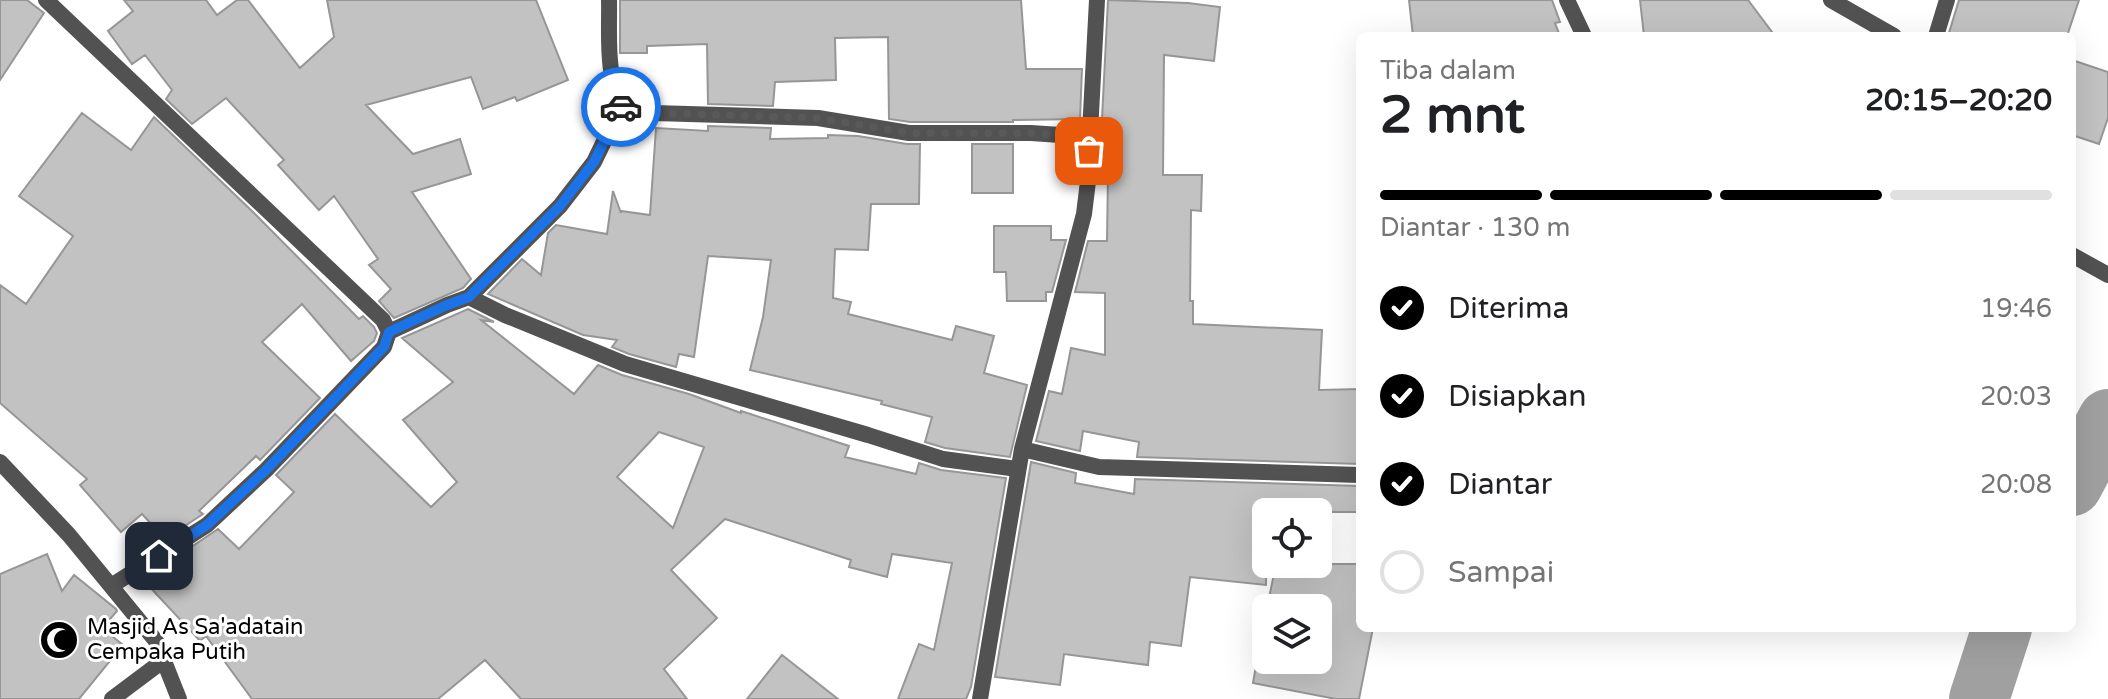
<!DOCTYPE html>
<html lang="id">
<head>
<meta charset="utf-8">
<style>
  body { margin:0; font-family:"Varela Round",sans-serif; background:#f2f2f2; color:#202124; height:100vh; display:flex; flex-direction:column; font-size:30px; white-space:nowrap }
  * { box-sizing:border-box; margin:0 }
  p { font-size:26px; color:#757577 }
  .icon { flex:none; width:44px; height:44px; fill:none; stroke:currentColor; stroke-width:2; stroke-linecap:round; stroke-linejoin:round }
  .map { position:relative; flex:1; overflow:hidden }
  .panel { position:absolute; left:1356px; top:32px; width:720px; height:600px; display:flex; flex-direction:column; background:#fff; border-radius:12px; box-shadow:0 8px 32px #0002 }
  .panel>* { flex:none }
  .controls { position:absolute; left:1252px; top:498px; display:grid; gap:16px }
  .controls a { display:grid; place-items:center; width:80px; height:80px; border-radius:12px; background:#fff; box-shadow:0 8px 32px #0002; font-size:40px }
  .pin { position:absolute; display:grid; place-items:center; width:68px; height:68px; color:#fff; margin:-34px; border-radius:16px; box-shadow:0 4px 12px #0006 }
  .courier { position:absolute; display:grid; place-items:center; width:80px; height:80px; margin:-40px; border:6px solid #1a73e8; border-radius:50%; background:#fff; color:#222; box-shadow:0 2px 10px #0007 }
  .summary em { font-style:normal; font-weight:800 }
  .summary div { display:flex; flex-direction:column-reverse }
  .summary { display:flex; align-items:center; justify-content:space-between; height:136px; padding:0 24px }
  h1 { font-size:52px; font-weight:800; line-height:60px }
  .bar { display:grid; grid-template-columns:repeat(4,1fr); gap:12px 8px; align-content:center; height:96px; padding:0 24px }
  .bar i { height:10px; border-radius:6px; background:#e0e0e0 }
  .bar .on { background:#000 }
  .bar p { grid-column:span 4 }
  ol { padding:0 24px; list-style:none }
  li { display:flex; align-items:center; gap:24px; height:88px }
  li p { margin-inline-start:auto }
  li .icon { padding:8px; border-radius:50%; background:#000; color:#fff; stroke-width:4 }
  li:last-child { color:#757577 }
  li i { width:44px; height:44px; border:4px solid #e0e0e0; border-radius:50% }
  .map>svg:first-child { display:block }
</style>
</head>
<body>
<div class="map">
<svg width="2108" height="699" viewBox="0 0 2108 699">
  <rect width="100%" height="100%" fill="#fff"/>
  <g fill="none" stroke-linecap="round" stroke-linejoin="round">
    <path stroke="#a0a0a0" stroke-width="60" d="M2072,486L2108,419
      M1979,699L2002,628"/>
  </g>
  <path fill="#c2c2c2" stroke="#969696" stroke-width="2" fill-rule="evenodd" d="M0,0H27L44,13L0,80Z
    M124,0H206L217,15L237,0H248L300,68L334,37L327,0H536L568,80L517,101L515,97L483,109L471,77L366,105L413,154L460,139L471,174L412,192L471,279L463,288L394,318L379,301L391,289L369,265L378,259L334,196L319,210L278,165L284,160L226,98L192,124L166,99L172,90L145,55L132,64L108,31L133,11Z
    M620,0H1021L1026,69H1082L1080,119L1013,120V122H910L889,119L888,37L835,38L836,80L775,82L773,106L708,104L707,44L647,46V53H620Z
    M1108,0L1188,3L1220,7L1214,61L1164,55L1163,175H1202L1201,211L1191,210L1190,301H1193V324L1322,330L1319,390L1360,389V464L1137,457L1139,442L1083,431L1080,451L1036,441L1049,391L1062,394L1071,348L1105,355V293L1075,292L1088,241H1107L1108,174H1110V119H1102Z
    M1409,0H1552L1560,22L1555,23L1560,36H1413Z
    M1640,0H1748L1775,36H1644Z
    M1959,0H2079L2067,36H1948Z
    M2072,60L2108,72V118L2099,144L2072,135Z
    M82,113L131,150L154,117L254,213L359,319L363,316L374,327L377,333L374,341L351,361L302,304L262,342L320,398L260,460L256,456L199,511L203,514L200,516L165,539L142,514L121,532L80,485L87,479L0,403V285L26,304L73,236L19,196Z
    M708,126L771,128L770,139L828,138V135L858,136L907,144H920L919,204H871L868,250L835,249L833,298L851,302L848,314L952,340L956,326L994,336L984,373L1027,385L1010,457L945,448L925,442L932,417L881,404L882,401L750,370L763,317L771,260L708,256L694,357L679,354L676,367L629,354L612,347L617,340L583,335L488,294L522,259L541,275L548,233L556,225L607,234L613,191L621,213V211L650,215L656,128L708,131Z
    M972,144H1013V193H972Z
    M994,226H1051V240H1066L1052,292H1046V301H1007L1006,272H994Z
    M468,309L494,322L481,320L574,394L598,365L622,375L689,394L741,413V411L849,446L845,457L916,474L919,463L941,470L1006,478L971,687L966,699H898L919,644L934,650L952,563L892,554L887,577L849,567L851,560L725,519L671,570L717,618L664,669L687,699H521L485,660L438,699H252L206,636L200,641L147,584L175,558L218,529L239,549L294,492L276,475L335,414L431,507L457,482L403,420L453,382L402,338ZM659,432L704,447L673,528L617,477Z
    M1031,462L1076,473L1075,483L1134,494L1135,479L1360,486V512H1266V585L1190,577L1181,646L1150,642L1148,665L1064,654L1060,685L995,677Z
    M47,554L62,591L74,575L116,609L117,611L102,628L123,645L79,699H0V574Z
    M1276,564H1360V628H1373L1359,699H1336L1253,683L1257,660H1318V608H1267Z
    M782,655L838,699H747Z"/>
  <g fill="none" stroke-linecap="round" stroke-linejoin="round">
    <path stroke="#525252" stroke-width="16" d="M46,0L383,320L389,332L384,347L266,470L207,525L111,586
      M609,0C610,25 604,86 625,103C634,110 644,111 654,113L818,118L909,133H1031L1075,136L1082,141L1089,151L1090,165L1084,214L1022,449L980,699
      M1567,0L1584,36
      M1831,0L1894,36
      M1936,36L1947,0
      M1089,151L1097,0
      M2072,255L2108,275
      M469,297L560,206L594,162L623,102
      M389,332L447,305L469,297L505,315L625,364L868,435L943,459L1018,469
      M1022,449L1099,467L1360,475
      M0,462L69,535L156,641L179,699
      M112,699L164,660"/>
  </g>
  <g fill="none" stroke-linecap="round" stroke-linejoin="round">
    <path stroke="#595959" stroke-width="8" stroke-dasharray="0 14.4" d="M621,107L623,102L637,110L654,113L818,118L909,133H1031L1075,136L1082,141L1089,151"/>
    <path stroke="#1a73e8" stroke-width="10" d="M159,556L207,525L266,470L384,347L389,332L447,305L469,297L560,206L594,162L621,107"/>
  </g>
  <defs>
    <symbol id="mosque-disc" viewBox="-11 -11 22 22"><circle r="9.5" fill="#000" stroke="#fff"/><path d="M3.5-4.9A6 6 0 1 0 3.5 4.9A5 5 0 1 1 3.5-4.9Z" fill="#fff"/></symbol>
  </defs>
  <g fill-rule="evenodd">
    <use href="#mosque-disc" x="37" y="618" width="44" height="44"/>
  </g>
  <g text-anchor="middle" dominant-baseline="central" stroke-width="6" stroke-linejoin="round" paint-order="stroke">
    <g font-size="22" fill="#000" stroke="#fff" text-anchor="start">
      <text x="87" y="627">Masjid As Sa'adatain<tspan x="87" dy="25">Cempaka Putih</tspan></text>
    </g>
  </g>
</svg>
<div class="controls">
<a><svg class="icon" aria-label="locate" viewBox="0 0 24 24"><circle cx="12" cy="12" r="6"/><path d="M12 2v4M12 18v4M2 12h4M18 12h4"/></svg></a>
<a><svg class="icon" aria-label="layers" viewBox="0 0 24 24"><path d="M12 4l9 5-9 5-9-5zM3 14l9 5 9-5"/></svg></a>
</div>
<div class="pin" style="left:1089px;top:151px;background:#ea580c"><svg class="icon" aria-label="bag" viewBox="0 0 24 24"><path d="M5 8h14l-1 12H6zM9 8a3 3 0 0 1 6 0"/></svg></div>
<div class="pin" style="left:159px;top:556px;background:#1f2937"><svg class="icon" aria-label="home" viewBox="0 0 24 24"><path d="M3 11l9-7 9 7M6 9v11h12V9"/></svg></div>
<div class="courier" style="left:621px;top:107px"><svg class="icon" aria-label="car" viewBox="0 0 24 24"><path d="M5 17H2v-5l4-1 3-4h7l3 4 3 1v5h-3M9 17h6M6 11h13"/><circle cx="7" cy="17" r="2"/><circle cx="17" cy="17" r="2"/></svg></div>
<section class="panel">
<div class="summary"><div><h1>2 mnt</h1><p>Tiba dalam</p></div><em>20:15–20:20</em></div>
<div class="bar"><i class="on"></i><i class="on"></i><i class="on"></i><i></i><p>Diantar · 130 m</p></div>
<ol>
<li><svg class="icon" aria-label="check" viewBox="0 0 24 24"><path d="M5 12l5 5 9-10"/></svg>Diterima<p>19:46</p></li>
<li><svg class="icon" aria-label="check" viewBox="0 0 24 24"><path d="M5 12l5 5 9-10"/></svg>Disiapkan<p>20:03</p></li>
<li><svg class="icon" aria-label="check" viewBox="0 0 24 24"><path d="M5 12l5 5 9-10"/></svg>Diantar<p>20:08</p></li>
<li><i></i>Sampai</li>
</ol>
</section>
</div>
</body>
</html>
